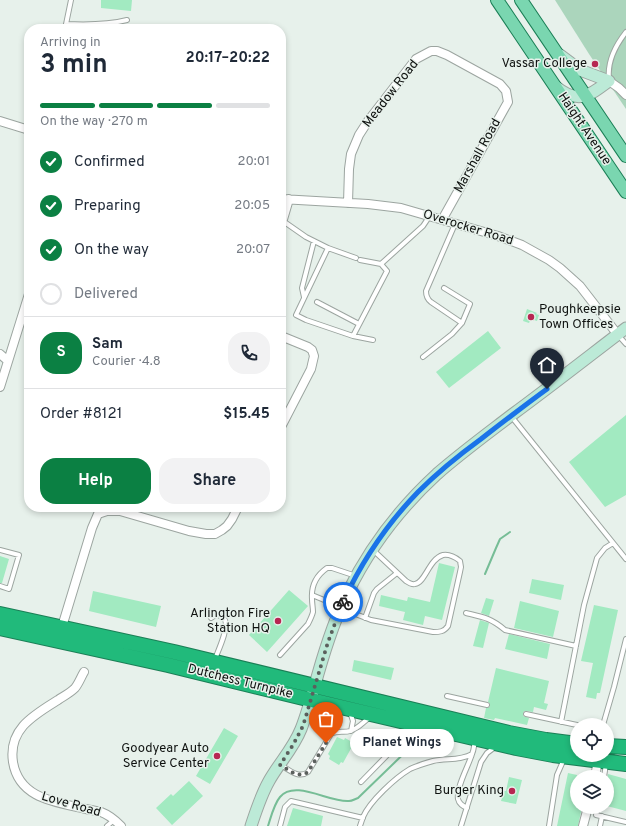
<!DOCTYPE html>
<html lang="en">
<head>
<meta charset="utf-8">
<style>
  body { margin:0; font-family:Overpass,sans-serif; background:#f2f2f3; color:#1f2937; height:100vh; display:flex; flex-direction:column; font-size:15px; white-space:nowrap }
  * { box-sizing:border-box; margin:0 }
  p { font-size:13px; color:#747a83 }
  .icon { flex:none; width:22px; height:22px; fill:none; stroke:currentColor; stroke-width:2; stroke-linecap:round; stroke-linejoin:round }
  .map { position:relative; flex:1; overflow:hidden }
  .side { position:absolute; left:24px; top:24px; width:262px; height:488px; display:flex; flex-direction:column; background:#fff; border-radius:16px; box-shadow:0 2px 6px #0003 }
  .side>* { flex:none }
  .buttons { position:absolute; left:570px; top:718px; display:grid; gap:8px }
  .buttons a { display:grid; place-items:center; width:44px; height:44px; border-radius:50%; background:#fff; box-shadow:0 2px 6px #0003; font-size:20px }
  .pin { position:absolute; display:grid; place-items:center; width:34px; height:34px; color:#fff; margin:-41px -17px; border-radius:50% 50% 50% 0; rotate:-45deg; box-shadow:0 0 4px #0007 }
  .pin .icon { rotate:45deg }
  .courier { position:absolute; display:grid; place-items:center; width:40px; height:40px; margin:-20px; border:3px solid #1a73e8; border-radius:50%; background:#fff; color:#222; box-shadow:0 1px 5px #0007 }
  .bubble { position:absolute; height:28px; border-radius:14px; background:#fff; box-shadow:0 2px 6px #0003; font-size:13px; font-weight:700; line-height:28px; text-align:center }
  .overview em { font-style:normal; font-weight:700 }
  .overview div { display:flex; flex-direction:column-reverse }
  .overview { display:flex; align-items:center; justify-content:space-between; height:68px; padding:0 16px }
  h1 { font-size:26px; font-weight:700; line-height:30px }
  .bar { display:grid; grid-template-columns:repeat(4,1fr); gap:6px 4px; align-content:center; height:48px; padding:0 16px }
  .bar i { height:5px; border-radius:3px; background:#e0e1e3 }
  .bar .selected { background:#0b8043 }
  .bar p { grid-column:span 4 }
  .line { display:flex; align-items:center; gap:10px; padding:0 16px; border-top:1px solid #e0e1e3 }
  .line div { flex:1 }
  .round { display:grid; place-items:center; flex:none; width:42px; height:42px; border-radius:16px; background:#f2f2f3 }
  ol { padding:0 16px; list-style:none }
  li { display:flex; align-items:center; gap:12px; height:44px }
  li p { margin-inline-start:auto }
  li .icon { padding:4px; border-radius:50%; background:#0b8043; color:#fff; stroke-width:4 }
  li:last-child { color:#747a83 }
  li i { width:22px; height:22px; border:2px solid #e0e1e3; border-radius:50% }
  .action { display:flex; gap:8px; margin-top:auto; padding:8px 16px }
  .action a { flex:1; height:46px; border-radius:16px; background:#0b8043; color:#fff; font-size:16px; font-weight:700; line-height:46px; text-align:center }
  .action a+a { background:#f2f2f3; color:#1f2937 }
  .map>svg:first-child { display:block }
</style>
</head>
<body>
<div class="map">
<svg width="626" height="826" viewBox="0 0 626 826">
  <rect width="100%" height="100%" fill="#e7f1eb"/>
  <path fill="#abd5bc" d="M555,0H626V109L589,54Z"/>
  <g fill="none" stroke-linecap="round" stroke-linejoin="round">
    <path stroke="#76bd96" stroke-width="2" d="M485,574L496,548L500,539L510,532
      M268,826C271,817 274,804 280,797C295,779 330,803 349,801C352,801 355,799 358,798L422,736"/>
  </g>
  <path fill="#a2eac1" d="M101,0H132L131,11L101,8Z
    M527,309L537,313L536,314L539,315L537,321L531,319L529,323L523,321Z
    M488,331L501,348L449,388L436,372Z
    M626,415V495L605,507L569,462Z
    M0,556L9,559L2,583H0Z
    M439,563L455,567L442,620L425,616L423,625L403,620L405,612L379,606L381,595L407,601L408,597L430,602Z
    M532,579L564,585L561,600L529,593Z
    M289,590L308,606L267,652L249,635Z
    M93,591L161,606L156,627L89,611Z
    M486,598L494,600L489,616L481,613Z
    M520,601L559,611L553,637L514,628Z
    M594,605L618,610L600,693H597L596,699L586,697L593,663L581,661Z
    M480,620L489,623L483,648L473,646Z
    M509,634L550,644L547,659L505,649Z
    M354,660L394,668L391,680L352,671Z
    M496,668L549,681L544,703L548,704L546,710L534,707L533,712L526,711H524L523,714V716L529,718L527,725L495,718L494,720L484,718L486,708H488L490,706V704L488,702Z
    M224,728L238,736L210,784L196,776Z
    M384,730L395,741L380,755L369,744Z
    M337,737L344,740L345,738L354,743L343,763L341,762L339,765L329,759L330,756L328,754Z
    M568,773L577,775V807H582L578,826H557Z
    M608,774L626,779V811L607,806V779Z
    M509,777L522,780L516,804L501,801L504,791H506Z
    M189,781L203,796L172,825L156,808L171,794L173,796Z
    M293,808L323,816L321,826H287Z"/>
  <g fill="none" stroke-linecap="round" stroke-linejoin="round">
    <defs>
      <path id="lane" d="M66,24C87,25 107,25 127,20
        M65,29L71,0
        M609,79C607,61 615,46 626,32
        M283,221L306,237L328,248L296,315L306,320L353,336L387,271L381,264L423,226L429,217
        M328,248L356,258
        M360,260L381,264
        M444,288L470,304L462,323
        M304,297L302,288L314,241
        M317,302L359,324
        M618,335L626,344
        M353,336L373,340
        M423,357L452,334L462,323L431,302C427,299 426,296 426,291L455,224
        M511,416L626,559
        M0,550L19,555L9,589L0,586
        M312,595L341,607L358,615L371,620L433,632C439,632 444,632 448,626L460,572L461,567L460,561C455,557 449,554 443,555C429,559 425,583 415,584C412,585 409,583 406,581L373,550
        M466,613C483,617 491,618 505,630L576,646
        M211,618L217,614C220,616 223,618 225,620C229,628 218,651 215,659
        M365,618L374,593L377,589L397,573
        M280,655L308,624C310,620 312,616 313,612C313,608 312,603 312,599C311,586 317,575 327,568H332L356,576
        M447,696L487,705
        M350,712L353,721L351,731
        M526,714L577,725
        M561,722L584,605L597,558L605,548L613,543
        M603,725L614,687L626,639
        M281,765C289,770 299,779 308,772L331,734C338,730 344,733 350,731C358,729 363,722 369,718
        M604,777L606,764
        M361,782L400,742L406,732L408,725
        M598,807L596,815L626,822
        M467,808C463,806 459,804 458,799C456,787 469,765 472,754C474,750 474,745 475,741
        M107,826L114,820
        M280,826L285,807L291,801L363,818
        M360,826C361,823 362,820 363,817C370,801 395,778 410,769C416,766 426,763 433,761C447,758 460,761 472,754
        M461,826L481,762L487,753L495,747
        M549,826L557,775L564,759
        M600,826L602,816"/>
      <path id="street" d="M609,81L619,88L626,95
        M0,121L29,130
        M281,199L368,204L401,208L498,236L522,245L549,260L560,268L580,286L618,335
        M348,203L349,169L351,154L359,135L368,121L416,59L431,51H437L447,55L500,84L506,91L508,102L442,220
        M281,226L289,199
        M281,336L308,347L312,350L314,356L311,369L281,427
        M0,354L8,361
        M0,387L29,294
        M61,630L92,528L98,514L107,511H120L189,531L206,534H215L222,530L227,526L232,519L238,507
        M84,672C81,677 79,683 75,688C70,693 64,696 58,700C34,715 8,729 13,762C19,799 56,802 86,809C91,810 97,811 101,812C109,815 115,820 121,826
        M595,777L598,760
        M583,826L588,807"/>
      <path id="secondary" d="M560,55L580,70L609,81
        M555,86C578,105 589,96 609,81
        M251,826C256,811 261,795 269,781C279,763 293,749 301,729C308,711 313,692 318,674C326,646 335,618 348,592C370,547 400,508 437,474C461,453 487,434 513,414C551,386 588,357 626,328"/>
      <path id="primary" d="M497,0L626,192
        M521,0L626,156"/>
      <path id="highway" d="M0,614L174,652L509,733L546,740L577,744
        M0,628L168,665L328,704L516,748L553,755L626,764
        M607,746L626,747"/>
    </defs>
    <use href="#lane" stroke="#9ca5a0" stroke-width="6"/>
    <use href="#street" stroke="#9ca5a0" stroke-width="10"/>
    <use href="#secondary" stroke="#9ca5a0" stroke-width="13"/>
    <use href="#primary" stroke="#1b7f56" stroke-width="14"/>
    <use href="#highway" stroke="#1b7f56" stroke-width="16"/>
    <use href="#lane" stroke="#fff" stroke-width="4"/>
    <use href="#street" stroke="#fff" stroke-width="8"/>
    <use href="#secondary" stroke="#bcead7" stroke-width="11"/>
    <use href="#primary" stroke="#7ad6b0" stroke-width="12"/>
    <use href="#highway" stroke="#21ba7b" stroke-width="14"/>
  </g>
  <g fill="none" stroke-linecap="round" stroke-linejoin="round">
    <path stroke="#5b605d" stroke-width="4" stroke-dasharray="0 7.2" d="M326,743L308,772C299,779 289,770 280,765L293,745L303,726L328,642L343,602"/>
    <path stroke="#1a73e8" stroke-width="5" d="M343,602C362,561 387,524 418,492C438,472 459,455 481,439C503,422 525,405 547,389"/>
  </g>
  <g fill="#b72752" stroke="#e7f1eb" stroke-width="1.5">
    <circle cx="595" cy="64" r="4"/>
    <circle cx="531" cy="317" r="4"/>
    <circle cx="278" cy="621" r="4"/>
    <circle cx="217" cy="756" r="4"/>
    <circle cx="512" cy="791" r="4"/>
  </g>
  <g text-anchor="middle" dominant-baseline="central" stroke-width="3" stroke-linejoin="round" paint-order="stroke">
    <g font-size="13" fill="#0f1210" stroke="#e7f1eb" text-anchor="end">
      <text x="587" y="64">Vassar College</text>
      <text x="539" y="310" text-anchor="start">Poughkeepsie<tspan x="539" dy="15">Town Offices</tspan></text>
      <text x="270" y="614">Arlington Fire<tspan x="270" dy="15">Station HQ</tspan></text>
      <text x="209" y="749">Goodyear Auto<tspan x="209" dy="15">Service Center</tspan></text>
      <text x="504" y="791">Burger King</text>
    </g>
    <g font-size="13" fill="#0f1210" stroke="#e7f1eb">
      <text transform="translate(391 94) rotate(-52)">Meadow Road</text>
      <text transform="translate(584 129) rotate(56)">Haight Avenue</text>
      <text transform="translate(478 156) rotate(-61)">Marshall Road</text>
      <text transform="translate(468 228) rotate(17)">Overocker Road</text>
      <text transform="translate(240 682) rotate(14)">Dutchess Turnpike</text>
      <text transform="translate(71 805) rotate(16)">Love Road</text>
    </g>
  </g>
</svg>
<div class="buttons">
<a><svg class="icon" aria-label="locate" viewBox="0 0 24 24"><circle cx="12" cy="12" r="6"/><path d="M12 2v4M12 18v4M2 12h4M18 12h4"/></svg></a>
<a><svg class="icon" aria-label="layers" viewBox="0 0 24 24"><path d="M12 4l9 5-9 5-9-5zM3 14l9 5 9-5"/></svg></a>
</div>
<div class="pin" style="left:326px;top:743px;background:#ea580c"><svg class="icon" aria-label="bag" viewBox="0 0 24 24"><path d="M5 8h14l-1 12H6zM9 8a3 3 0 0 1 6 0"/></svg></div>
<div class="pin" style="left:547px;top:389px;background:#1f2937"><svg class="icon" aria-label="home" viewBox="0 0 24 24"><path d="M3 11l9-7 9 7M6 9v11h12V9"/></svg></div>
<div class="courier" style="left:343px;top:602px"><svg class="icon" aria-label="bike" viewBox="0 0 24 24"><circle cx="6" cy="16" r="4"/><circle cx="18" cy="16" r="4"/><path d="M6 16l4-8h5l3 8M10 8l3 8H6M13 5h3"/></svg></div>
<div class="bubble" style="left:350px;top:729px;width:104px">Planet Wings</div>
<section class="side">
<div class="overview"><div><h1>3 min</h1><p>Arriving in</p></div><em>20:17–20:22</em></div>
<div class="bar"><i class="selected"></i><i class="selected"></i><i class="selected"></i><i></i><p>On the way · 270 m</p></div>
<ol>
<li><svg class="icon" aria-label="check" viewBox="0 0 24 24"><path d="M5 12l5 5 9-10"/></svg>Confirmed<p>20:01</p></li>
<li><svg class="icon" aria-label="check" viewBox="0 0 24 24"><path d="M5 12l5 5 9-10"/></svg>Preparing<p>20:05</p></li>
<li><svg class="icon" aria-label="check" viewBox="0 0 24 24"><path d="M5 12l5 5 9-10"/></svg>On the way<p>20:07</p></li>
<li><i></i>Delivered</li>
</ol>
<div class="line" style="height:72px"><b class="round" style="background:#0b8043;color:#fff">S</b><div><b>Sam</b><p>Courier · 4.8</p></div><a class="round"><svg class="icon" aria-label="phone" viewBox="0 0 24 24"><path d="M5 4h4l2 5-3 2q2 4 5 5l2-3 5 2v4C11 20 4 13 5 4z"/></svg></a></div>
<div class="line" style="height:52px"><div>Order #8121</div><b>$15.45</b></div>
<div class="action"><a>Help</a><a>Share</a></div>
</section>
</div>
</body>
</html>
